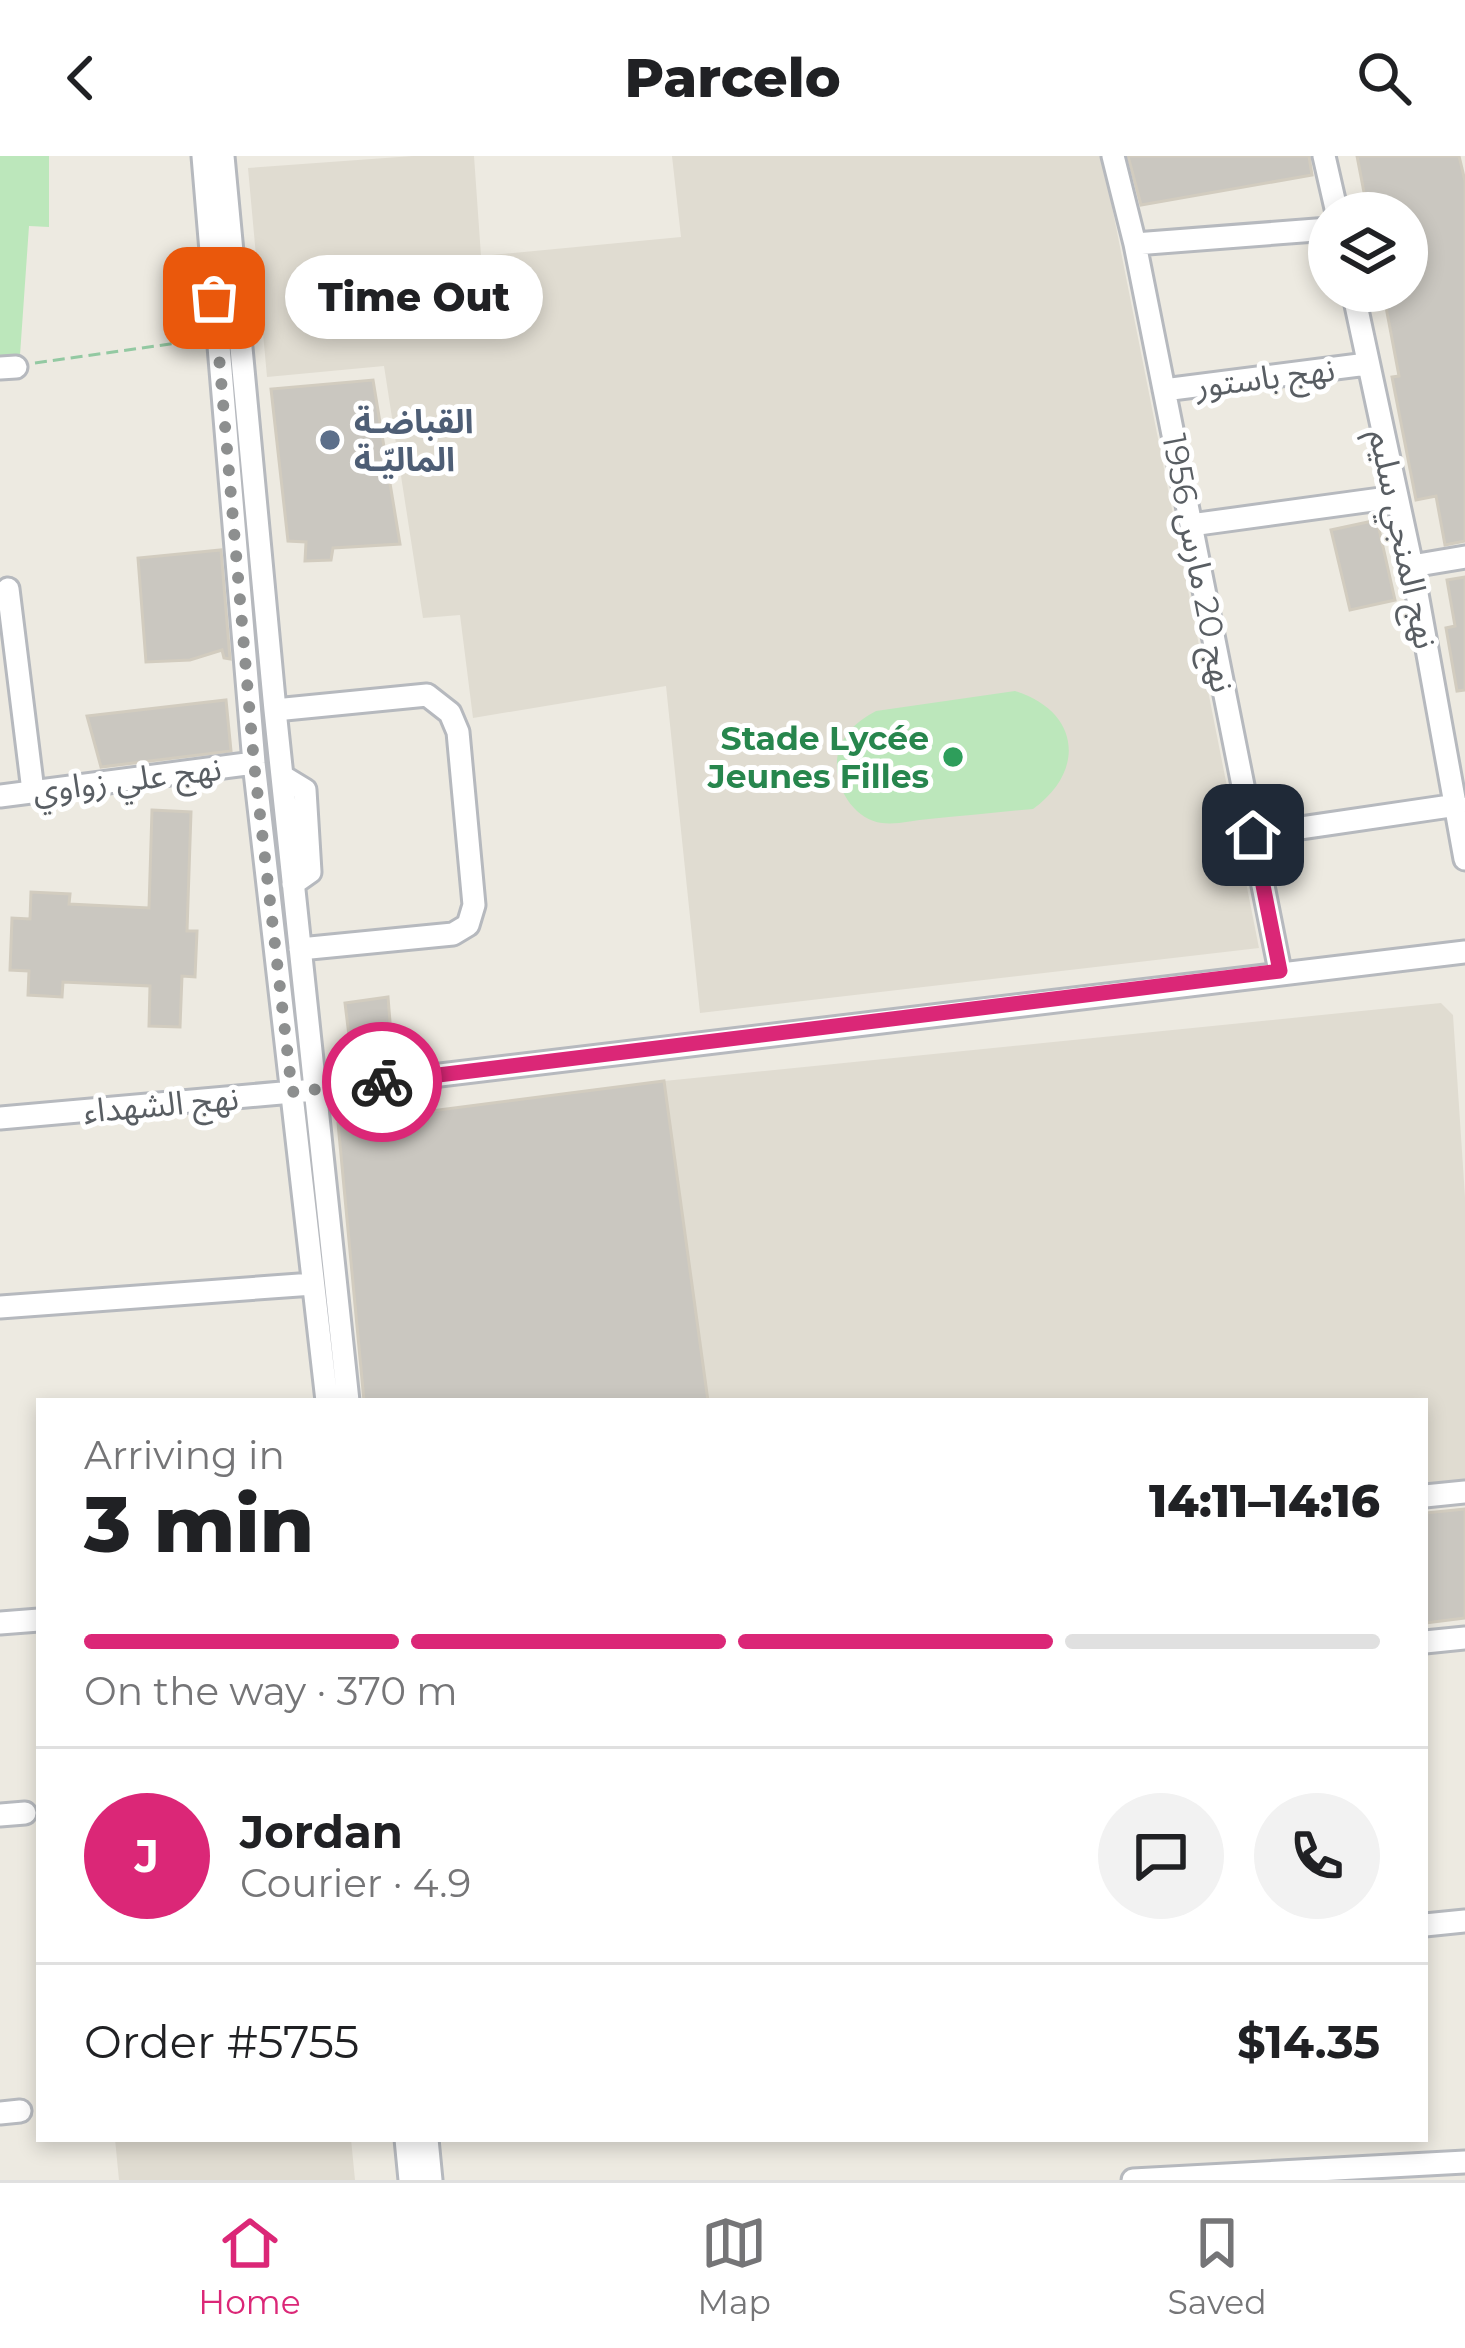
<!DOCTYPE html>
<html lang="en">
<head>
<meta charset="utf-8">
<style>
  body { margin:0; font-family:Montserrat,"Noto Sans Arabic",sans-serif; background:#f2f2f2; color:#202124; height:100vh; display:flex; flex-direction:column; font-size:45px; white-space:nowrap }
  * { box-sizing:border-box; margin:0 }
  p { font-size:39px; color:#757577 }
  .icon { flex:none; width:66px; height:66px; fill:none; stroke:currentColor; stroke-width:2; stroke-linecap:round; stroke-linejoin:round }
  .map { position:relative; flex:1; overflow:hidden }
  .drawer { position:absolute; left:36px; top:1242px; width:1392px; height:744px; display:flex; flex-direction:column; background:#fff; border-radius:0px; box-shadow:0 6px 18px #0003 }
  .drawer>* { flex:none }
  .tools { position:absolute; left:1308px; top:36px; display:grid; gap:24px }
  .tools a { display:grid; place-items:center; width:120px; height:120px; border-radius:50%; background:#fff; box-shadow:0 6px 18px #0003; font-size:60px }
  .pin { position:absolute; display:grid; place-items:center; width:102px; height:102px; color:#fff; margin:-51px; border-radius:24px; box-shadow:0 6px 18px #0006 }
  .courier { position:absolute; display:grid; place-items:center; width:120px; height:120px; margin:-60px; border:9px solid #db2777; border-radius:50%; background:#fff; color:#222; box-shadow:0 3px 15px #0007 }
  .bubble { position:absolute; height:84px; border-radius:42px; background:#fff; box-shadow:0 6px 18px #0003; font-size:39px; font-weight:800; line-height:84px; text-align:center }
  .overview em { font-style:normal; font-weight:800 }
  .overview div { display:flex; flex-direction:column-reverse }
  .overview { display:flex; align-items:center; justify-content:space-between; height:204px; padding:0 48px }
  h1 { font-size:78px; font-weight:800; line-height:90px }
  .bar { display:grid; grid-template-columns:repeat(4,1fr); gap:18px 12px; align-content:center; height:144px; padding:0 48px }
  .bar i { height:15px; border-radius:9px; background:#e0e0e0 }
  .bar .on { background:#db2777 }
  .bar p { grid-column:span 4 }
  .line { display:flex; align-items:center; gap:30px; padding:0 48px; border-top:3px solid #e0e0e0 }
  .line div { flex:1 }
  .round { display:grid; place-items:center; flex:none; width:126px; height:126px; border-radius:63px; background:#f2f2f2 }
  header { display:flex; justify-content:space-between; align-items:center; height:156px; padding:0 48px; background:#fff; font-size:54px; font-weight:800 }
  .dock { display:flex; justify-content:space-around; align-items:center; height:168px; border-top:3px solid #e0e0e0; background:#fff; font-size:33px; color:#757577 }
  .dock a { display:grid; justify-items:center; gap:6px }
  .dock .on { color:#db2777 }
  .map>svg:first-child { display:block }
</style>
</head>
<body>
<header><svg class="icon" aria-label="back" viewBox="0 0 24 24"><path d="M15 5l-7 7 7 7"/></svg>Parcelo<svg class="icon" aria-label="search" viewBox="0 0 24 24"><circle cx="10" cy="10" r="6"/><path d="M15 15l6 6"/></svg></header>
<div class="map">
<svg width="1465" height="2024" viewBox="0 0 1465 2024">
  <rect width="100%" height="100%" fill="#edeae1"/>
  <path fill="#e0dcd1" d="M413,0H474L481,100L681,81L672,0H1102L1259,792L700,857L666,530L473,562L460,459L423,462L384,210L267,221L248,12Z
    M1441,847L1453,859L1465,1041V1329L1425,1332V1245H708L664,925Z
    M115,1983H351L355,2024H119Z"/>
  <path fill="#bce7bb" d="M0,0H49V71L29,70L20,199L0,200Z
    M1015,535C1079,555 1087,614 1033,653C998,656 964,660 929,663C915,664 896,669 882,667C857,664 838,637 837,613C835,585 853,567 876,555Z"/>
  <path fill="#cac7c0" stroke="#d2ccbf" stroke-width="3" d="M1128,0H1309L1312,19L1141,49Z
    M1357,0H1459L1465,25V385L1445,389L1436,340L1416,344L1392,221L1399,220L1383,135H1407V57H1368Z
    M373,224L400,388L333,392L331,404L305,405L306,386L288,385L271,233Z
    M1377,364L1395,444L1350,454L1331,374Z
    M221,394L230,503L224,502L222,494L190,504L146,506L138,402Z
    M1465,421V534L1457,535L1446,472L1455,470L1447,424Z
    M226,544L231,595L101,611L87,560Z
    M152,654L191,656L187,775H197L195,821L182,820L180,871L149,870L150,830L63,826L62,841L28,839L29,815L10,814L12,762L30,763L31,736L70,738L69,748L149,752Z
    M388,841L392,891L351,896L345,847Z
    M664,925L708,1245H364L338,967Z
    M1465,1353V1462L1425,1467V1357Z"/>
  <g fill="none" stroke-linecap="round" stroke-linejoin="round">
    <defs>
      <path id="minor" d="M203,0L254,607L327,1245
        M223,0L275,554L348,1245
        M1113,0L1135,88L1280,815
        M1324,0L1337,57
        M1135,88L1329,73
        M1353,135L1412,410L1465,703
        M0,212L16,211
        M1164,234L1367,208
        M1191,369L1395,341
        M1412,410L1465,401
        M8,433L33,635
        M275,554L427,539L450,557L458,576L474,749L468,769L453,778L300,793
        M282,620L305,634L310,716L293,728
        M0,640L254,607
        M1253,679L1457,649
        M0,962L315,934L1465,796
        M0,1151L313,1128
        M1425,1340L1465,1336
        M0,1467L39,1464
        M1425,1486L1465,1482
        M0,1659L25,1657
        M1425,1769L1465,1765
        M0,1957L20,1955
        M406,1983L410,2024
        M427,1983L431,2024
        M1133,2024L1465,2006"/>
    </defs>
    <use href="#minor" stroke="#b6b9be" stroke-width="27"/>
    <path stroke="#93c9a2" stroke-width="3" stroke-dasharray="12 6" stroke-linecap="butt" d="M35,207L198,184"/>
    <use href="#minor" stroke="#fff" stroke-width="21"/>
  </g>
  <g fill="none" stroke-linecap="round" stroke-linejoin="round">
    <path stroke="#8d8f8f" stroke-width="12" stroke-dasharray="0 21.6" d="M214,142L254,607L292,936L382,926"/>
    <path stroke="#db2777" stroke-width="15" d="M382,926L1280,815L1253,679"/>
  </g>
  <circle fill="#5c6f8a" stroke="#fff" stroke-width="4.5" cx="330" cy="284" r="12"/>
  <circle fill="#2e9e5b" stroke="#fff" stroke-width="4.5" cx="953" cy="601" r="12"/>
  <g text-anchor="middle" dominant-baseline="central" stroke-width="10" stroke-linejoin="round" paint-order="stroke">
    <g font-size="33" fill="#595e63" stroke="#fff">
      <text transform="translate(1265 221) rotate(-7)">نهج باستور</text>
      <text transform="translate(1404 383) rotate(78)">نهج المنجي سليم</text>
      <text transform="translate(1199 407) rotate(79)">نهج 20 مارس 1956</text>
      <text transform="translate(127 623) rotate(-7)">نهج علي زواوي</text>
      <text transform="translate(161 948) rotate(-5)">نهج الشهداء</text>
    </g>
    <g font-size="33" font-weight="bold" fill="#4e5e75" stroke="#fff" text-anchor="start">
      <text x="354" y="265">القباضـة<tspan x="354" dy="38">الماليّـة</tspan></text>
    </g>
    <g font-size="33" font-weight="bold" fill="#27864d" stroke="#fff" text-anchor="end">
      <text x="929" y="582">Stade Lycée<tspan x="929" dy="38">Jeunes Filles</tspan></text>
    </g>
  </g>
</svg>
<div class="tools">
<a><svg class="icon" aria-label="layers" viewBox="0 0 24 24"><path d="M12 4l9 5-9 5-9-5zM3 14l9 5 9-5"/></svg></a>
</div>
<div class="pin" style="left:214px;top:142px;background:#ea580c"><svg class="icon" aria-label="bag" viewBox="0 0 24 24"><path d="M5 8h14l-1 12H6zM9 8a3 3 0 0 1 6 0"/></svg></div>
<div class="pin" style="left:1253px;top:679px;background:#1f2937"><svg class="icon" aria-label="home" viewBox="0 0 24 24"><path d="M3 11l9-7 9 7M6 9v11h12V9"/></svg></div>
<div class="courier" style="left:382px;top:926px"><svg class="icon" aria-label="bike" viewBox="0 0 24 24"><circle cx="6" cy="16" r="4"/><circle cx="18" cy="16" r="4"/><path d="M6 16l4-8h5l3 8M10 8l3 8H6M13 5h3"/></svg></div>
<div class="bubble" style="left:285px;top:99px;width:258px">Time Out</div>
<section class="drawer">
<div class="overview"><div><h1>3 min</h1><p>Arriving in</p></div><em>14:11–14:16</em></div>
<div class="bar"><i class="on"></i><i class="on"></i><i class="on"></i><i></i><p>On the way · 370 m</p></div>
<div class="line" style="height:216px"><b class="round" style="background:#db2777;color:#fff">J</b><div><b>Jordan</b><p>Courier · 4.9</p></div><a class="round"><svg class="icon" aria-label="chat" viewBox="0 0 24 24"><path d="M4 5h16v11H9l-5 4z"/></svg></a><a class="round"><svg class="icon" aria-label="phone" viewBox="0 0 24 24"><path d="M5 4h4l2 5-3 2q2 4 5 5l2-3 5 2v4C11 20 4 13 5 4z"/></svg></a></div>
<div class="line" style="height:156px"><div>Order #5755</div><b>$14.35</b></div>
</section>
</div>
<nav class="dock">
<a class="on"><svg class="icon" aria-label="home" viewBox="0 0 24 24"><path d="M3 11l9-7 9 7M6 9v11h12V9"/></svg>Home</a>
<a><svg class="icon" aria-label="map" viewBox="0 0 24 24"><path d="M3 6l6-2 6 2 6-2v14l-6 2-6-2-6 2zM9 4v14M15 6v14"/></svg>Map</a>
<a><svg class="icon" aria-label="saved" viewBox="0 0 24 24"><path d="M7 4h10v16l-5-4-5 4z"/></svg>Saved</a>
</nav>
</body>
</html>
